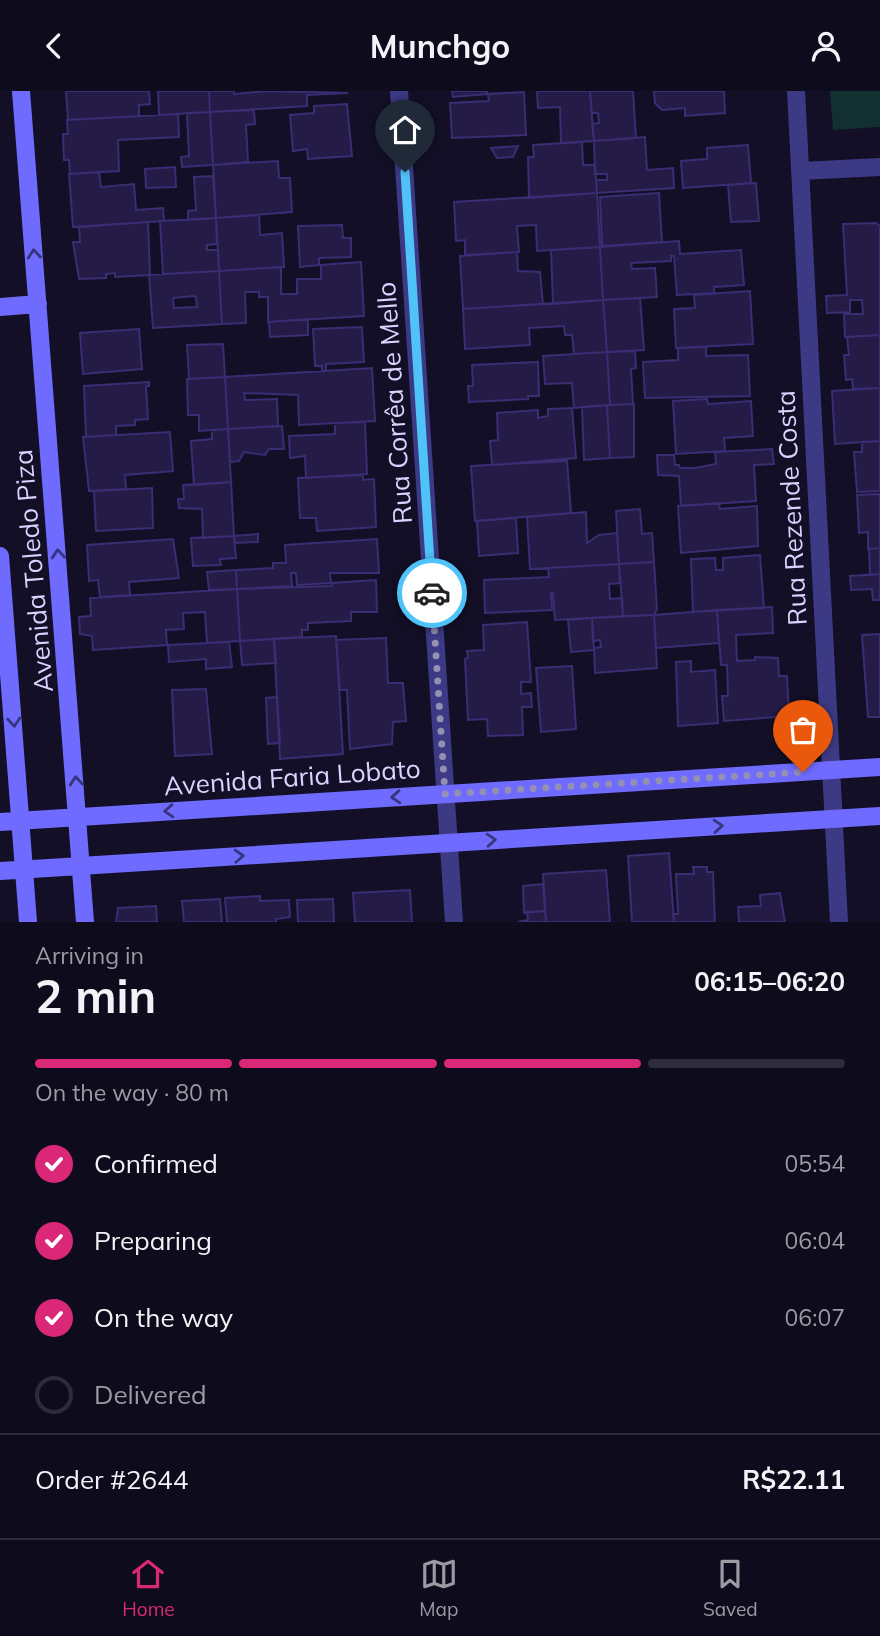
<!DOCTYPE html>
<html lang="en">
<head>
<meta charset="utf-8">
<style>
  body { margin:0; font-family:Mulish,sans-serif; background:#171425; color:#f1f3f6; height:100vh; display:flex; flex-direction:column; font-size:26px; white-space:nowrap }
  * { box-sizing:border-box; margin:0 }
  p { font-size:23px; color:#9b9ba3 }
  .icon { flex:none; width:38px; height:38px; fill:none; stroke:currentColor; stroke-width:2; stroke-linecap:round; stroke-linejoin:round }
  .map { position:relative; height:831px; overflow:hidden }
  .details { display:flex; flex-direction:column; background:#0e0b1c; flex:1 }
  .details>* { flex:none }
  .pin { position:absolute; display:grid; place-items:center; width:60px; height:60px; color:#fff; margin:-72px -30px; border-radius:50% 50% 50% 0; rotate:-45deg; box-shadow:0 0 7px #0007 }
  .pin .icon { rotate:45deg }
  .courier { position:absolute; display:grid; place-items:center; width:70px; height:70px; margin:-35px; border:5px solid #4fc3f7; border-radius:50%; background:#fff; color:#222; box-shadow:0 2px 9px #0007 }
  .head em { font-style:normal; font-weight:700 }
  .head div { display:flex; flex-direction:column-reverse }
  .head { display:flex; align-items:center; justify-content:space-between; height:119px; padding:0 35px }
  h1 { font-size:46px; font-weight:700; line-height:52px }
  .bar { display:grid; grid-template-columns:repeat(4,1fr); gap:10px 7px; align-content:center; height:84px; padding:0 35px }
  .bar i { height:9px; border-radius:5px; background:#2e2b3b }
  .bar .active { background:#db2777 }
  .bar p { grid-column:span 4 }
  .line { display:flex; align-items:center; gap:18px; padding:0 35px; border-top:2px solid #2e2b3b }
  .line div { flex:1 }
  ol { padding:0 35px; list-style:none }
  li { display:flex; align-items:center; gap:21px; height:77px }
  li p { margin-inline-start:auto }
  li .icon { padding:7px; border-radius:50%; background:#db2777; color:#fff; stroke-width:4 }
  li:last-child { color:#9b9ba3 }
  li i { width:38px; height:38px; border:4px solid #2e2b3b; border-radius:50% }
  header { display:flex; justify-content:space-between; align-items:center; height:91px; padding:0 35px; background:#0e0b1c; font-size:32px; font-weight:700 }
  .tab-bar { display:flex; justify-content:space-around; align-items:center; height:98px; border-top:2px solid #2e2b3b; background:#0e0b1c; font-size:19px; color:#9b9ba3 }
  .tab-bar a { display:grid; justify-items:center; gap:4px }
  .tab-bar .active { color:#db2777 }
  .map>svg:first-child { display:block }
</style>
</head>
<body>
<header><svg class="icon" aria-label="back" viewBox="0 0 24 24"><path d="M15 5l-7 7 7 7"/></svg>Munchgo<svg class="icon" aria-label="person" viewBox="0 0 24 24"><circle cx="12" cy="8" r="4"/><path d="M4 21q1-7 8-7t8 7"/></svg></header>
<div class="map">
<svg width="880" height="831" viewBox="0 0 880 831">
  <rect width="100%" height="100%" fill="#130f26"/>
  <path fill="#12302f" d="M830,0H880V36L833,39Z"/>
  <path fill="#241b47" stroke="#3b2d73" stroke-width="2" fill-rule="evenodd" d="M66,0H149L150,13L139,14V25L68,29Z
    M158,0H209L210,21L159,24Z
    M209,0H234V3L267,0L348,2L307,4V15L210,21Z
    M452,0H487V3L453,6Z
    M537,0H590L594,50L561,52L560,16L538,17Z
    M590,0H633L636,47L594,50L592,33L599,32L598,22H592Z
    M654,0H724L725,22L685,25V17L662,19L655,12Z
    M524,1L526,44L452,47L450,12L489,10L488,3Z
    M347,13L352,65L308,68L307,58L293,60L290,24L314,22V15Z
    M254,19L255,33L246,34L248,71L213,74L210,21Z
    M210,21L213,74L182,76L181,66L189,65L187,22Z
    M178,23L179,46L118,49L119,80L70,83L69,69H64L63,43H68L67,29Z
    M645,46L647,79L673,77L674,97L597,102L596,89H607V83H595L594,50Z
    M582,51L583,74H595L597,102L529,107L528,66H534L533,54Z
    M748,54L751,92L683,97L681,70L707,68V57Z
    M518,55L513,66L497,67L491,57Z
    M278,70L279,87H290L292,121L216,127L213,74Z
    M175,76L176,96L146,97L145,78Z
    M99,81L101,96L134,93L136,119L163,117L164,130L73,136L69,83Z
    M213,85L216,127L188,129V120L196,119L194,86Z
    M756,92L759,130L731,131L728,94Z
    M597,102L600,156L537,160L536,134L517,135L519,161L465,164V149L456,150L454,111Z
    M659,102L662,151L602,155L600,106Z
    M259,124L260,144L282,142L284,176L219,180L216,127Z
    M216,127L217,153L207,154V159H218L219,180L163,183L160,130Z
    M148,131L150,184L115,186V182L106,183V187L79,188L73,151H80L79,136Z
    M876,132L880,135V244L845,246L844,223H863L862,209H850V221L827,222L826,205L847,204L843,133Z
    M342,134L343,147H351V166L319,167V174L300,176L298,135Z
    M679,150L680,163L741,159L744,194L714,196V202L677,204L674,165H671V170L631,172L632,178L655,177L657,206L603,209L600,156Z
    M600,156L603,209L553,213L551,159Z
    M517,161L518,180L540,181L543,213L463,218L460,165Z
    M361,171L364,225L268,231V206H259V201H245L246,232L222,233L219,180L281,176V203H297V188H321V174Z
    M219,180L222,233L153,237L149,184ZM193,205L196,206L197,216L174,217L173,207Z
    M750,200L753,253L676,257L674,218L695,217L694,204Z
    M640,207L644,259L607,261L603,209Z
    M603,209L607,261L574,263L572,244H565L564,235L529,237L530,254L465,258L463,218Z
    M308,228V244L270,246L269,231Z
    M362,236L364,271L326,273V280H322V275H315L313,238Z
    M139,238L142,278L83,283L80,242Z
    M880,244V297L853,298L852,288L846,289L844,264H849L847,246Z
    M223,253L225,286L189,288L187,254Z
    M706,256V265L748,264L750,305L645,307L643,271L678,269V257Z
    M635,260L636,277L631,278L633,313L610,314L607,261Z
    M607,261L610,314L574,317L572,292L545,293L543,265Z
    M538,271L539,305H528V308L469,311L468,295H473L472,274Z
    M372,277L375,330L299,334L298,304L244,302L245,309L277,308L278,335L228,338L225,286Z
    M225,286L228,338L199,340V324H188L187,288Z
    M149,291V295H146L148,328L135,329V334L116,335V344L86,346L84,295Z
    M880,297V350L835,353L832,300Z
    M707,308L708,313L751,310L753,345L724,347L725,360L676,363L673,310Z
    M634,313V366L610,367L607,314Z
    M607,314L610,367L584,369L582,316Z
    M572,317L576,367L492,374L490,350L498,349L497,322L538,319V327L548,325V318Z
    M365,331L367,383L306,387L305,365L290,367L289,345L335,343V332Z
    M282,335L284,358H269L265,364L244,361L239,370L230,371L228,338Z
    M228,338L231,391L194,394L191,350L212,348V339Z
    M170,341L173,380L125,384L126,398L89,400L83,346Z
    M880,350V400L857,401L854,361H862V351Z
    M772,358L774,373L754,374L756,410L681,415L679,385L658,384L657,364H674L675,374H679L680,377H695L716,373L715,361Z
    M567,370L571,422L475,430L471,375Z
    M363,384V389L374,388L376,436L317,440L316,427H300L298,387Z
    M231,391L234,445L203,447L202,418L179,417L178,408H184L183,394Z
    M152,397L153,437L96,440L94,400Z
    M880,403V457L868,458V441L859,442L857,404Z
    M719,412L720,418L757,415L758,455L681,462L678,415Z
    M640,418L642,443L652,442L654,471L619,473L616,420Z
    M586,421L587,452L599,444L617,442L619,473L530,478L527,426Z
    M516,427L518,462L479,465L477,430Z
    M258,443V451L235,452L234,445Z
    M234,445L236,467L220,468L221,474L193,475L191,447Z
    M173,448L179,487L129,491L130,504L100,506L98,489L89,490L87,454Z
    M377,448L379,482H330L331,492L297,494L296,482H291L292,495L237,498L236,479L273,477V472H286L285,454Z
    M880,457V483L870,484L869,458Z
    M760,464L764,517L693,521L691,468L715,467L716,479H723V467Z
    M654,471L657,518L654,524L623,525L619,473Z
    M619,473L620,492L609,493L610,508L622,507L623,525L555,529L553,502H551L552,519L485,522L484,489L549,486L548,477Z
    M236,479L237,498L209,499L207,481Z
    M880,483V509H873L872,498L851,499L850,485Z
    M376,489L377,521H351V530L308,532V539H302V546L240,550L237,498L332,495L331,492Z
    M237,498L240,550L207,552L205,521L183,522L184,538L166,539L167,554L93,559L92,545L80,543L79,526L91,525L90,507Z
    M772,516L773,542L736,544L737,570L755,569V566L778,567L779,585H787L789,625L724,630L722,605H728L727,574H721L717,519Z
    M717,519L719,552L656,557L654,524Z
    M654,524L657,577L595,582L594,557L601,556L600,549L593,550L592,527Z
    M592,527L594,559L571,561L568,529Z
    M527,531L531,591H521V603L531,602L532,616H522L523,644L488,645L487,628L468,629L465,568L468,567L467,560L484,559L483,534Z
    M880,543V626H868L862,544Z
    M336,545L343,663L280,668L274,548Z
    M386,547L388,592H403L406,630L393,631L392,653L350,658L347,599H340L336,549Z
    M274,548L276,572L242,574L240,550Z
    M229,551L232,576L206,578V568L169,571L168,554Z
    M691,570V581L715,579L718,632L678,635L676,571Z
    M572,575L576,638L541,641L536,577Z
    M206,598L212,663L175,665L172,599Z
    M277,606L280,652L268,653L266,607Z
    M669,762L674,831H632L628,765Z
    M693,776H707V781H713L715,831H674L673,823H678L676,783H694Z
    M606,779L610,831H546L543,783Z
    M543,793L545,820L524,822L523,795Z
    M410,799L412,831H355L353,802Z
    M780,802L785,831H739L738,816L761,815L760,804Z
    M260,805V810L289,809L290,826L276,828V831H227L225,807Z
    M220,808L222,831H184L182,810Z
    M333,808L334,831H298L297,809Z
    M156,815L157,831H116L118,817Z
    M545,820L546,831H518L528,829L527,821Z"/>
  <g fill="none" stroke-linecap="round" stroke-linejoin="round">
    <path stroke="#3d3a85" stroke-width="18" d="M399,0L454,831
      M796,0L839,831
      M801,80L880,76"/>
    <path stroke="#6f6bff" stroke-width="18" d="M21,0L85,831
      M0,216L38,213
      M0,465L28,831
      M0,731L880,676
      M0,780L880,725"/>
  </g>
  <defs><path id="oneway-chevron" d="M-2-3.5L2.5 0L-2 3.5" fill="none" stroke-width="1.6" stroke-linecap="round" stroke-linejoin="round" transform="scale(1.75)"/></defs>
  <g stroke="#38347d">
    <use href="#oneway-chevron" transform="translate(34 163) rotate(-95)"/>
    <use href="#oneway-chevron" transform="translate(58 463) rotate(-95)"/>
    <use href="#oneway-chevron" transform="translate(14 631) rotate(85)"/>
    <use href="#oneway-chevron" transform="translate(76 690) rotate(-95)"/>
    <use href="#oneway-chevron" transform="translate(396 706) rotate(176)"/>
    <use href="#oneway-chevron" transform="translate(169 720) rotate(176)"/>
    <use href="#oneway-chevron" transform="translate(718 735) rotate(-4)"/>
    <use href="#oneway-chevron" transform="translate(491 749) rotate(-4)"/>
    <use href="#oneway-chevron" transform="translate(239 765) rotate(-3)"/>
  </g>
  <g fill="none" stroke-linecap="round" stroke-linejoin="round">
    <path stroke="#948fb3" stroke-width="7" stroke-dasharray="0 12.6" d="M432,502L445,703L803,681"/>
    <path stroke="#4fc3f7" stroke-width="9" d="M405,81L432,502"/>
  </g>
  <g text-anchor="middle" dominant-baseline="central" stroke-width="5" stroke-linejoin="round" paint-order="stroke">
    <g font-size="26" fill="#d9d4ff" stroke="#130f26">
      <text transform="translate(394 312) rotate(-94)">Rua Corrêa de Mello</text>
      <text transform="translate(791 417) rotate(-93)">Rua Rezende Costa</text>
      <text transform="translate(33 480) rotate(-95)">Avenida Toledo Piza</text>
      <text transform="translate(292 686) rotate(-4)">Avenida Faria Lobato</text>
    </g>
  </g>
</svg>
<div class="pin" style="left:803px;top:681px;background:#ea580c"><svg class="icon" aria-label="bag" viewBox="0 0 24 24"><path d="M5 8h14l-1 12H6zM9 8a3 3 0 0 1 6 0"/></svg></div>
<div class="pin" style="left:405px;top:81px;background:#1f2937"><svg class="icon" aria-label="home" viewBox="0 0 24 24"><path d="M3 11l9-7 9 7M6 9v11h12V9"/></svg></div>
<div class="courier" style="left:432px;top:502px"><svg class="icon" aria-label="car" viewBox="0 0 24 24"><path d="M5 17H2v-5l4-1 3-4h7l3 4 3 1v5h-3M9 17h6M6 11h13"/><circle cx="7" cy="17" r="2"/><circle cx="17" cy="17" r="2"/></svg></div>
</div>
<section class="details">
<div class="head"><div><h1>2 min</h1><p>Arriving in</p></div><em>06:15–06:20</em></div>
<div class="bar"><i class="active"></i><i class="active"></i><i class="active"></i><i></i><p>On the way · 80 m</p></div>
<ol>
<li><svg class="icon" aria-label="check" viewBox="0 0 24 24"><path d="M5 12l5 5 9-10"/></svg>Confirmed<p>05:54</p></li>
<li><svg class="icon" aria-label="check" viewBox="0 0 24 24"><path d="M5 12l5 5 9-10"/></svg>Preparing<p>06:04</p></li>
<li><svg class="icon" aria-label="check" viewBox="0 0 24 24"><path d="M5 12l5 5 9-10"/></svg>On the way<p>06:07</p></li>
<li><i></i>Delivered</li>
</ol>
<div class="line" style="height:91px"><div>Order #2644</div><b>R$22.11</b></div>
</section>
<nav class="tab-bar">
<a class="active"><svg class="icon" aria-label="home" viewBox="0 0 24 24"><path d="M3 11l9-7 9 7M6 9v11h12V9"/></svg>Home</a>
<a><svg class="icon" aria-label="map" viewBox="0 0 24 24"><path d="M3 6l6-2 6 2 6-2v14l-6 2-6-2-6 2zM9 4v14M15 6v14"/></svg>Map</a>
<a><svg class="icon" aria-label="saved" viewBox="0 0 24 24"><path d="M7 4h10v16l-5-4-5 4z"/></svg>Saved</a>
</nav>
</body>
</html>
